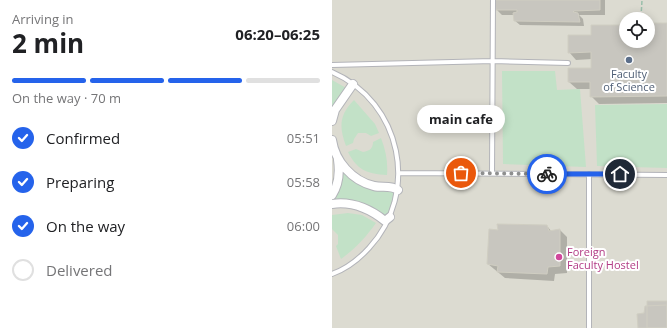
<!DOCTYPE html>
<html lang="en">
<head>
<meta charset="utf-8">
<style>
  body { margin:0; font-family:"Open Sans",sans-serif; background:#f6f6f6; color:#202124; height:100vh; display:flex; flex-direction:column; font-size:15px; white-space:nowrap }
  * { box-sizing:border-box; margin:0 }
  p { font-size:13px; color:#757577 }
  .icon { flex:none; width:22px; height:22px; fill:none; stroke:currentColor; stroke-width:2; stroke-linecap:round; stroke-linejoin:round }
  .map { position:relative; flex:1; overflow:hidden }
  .panel { display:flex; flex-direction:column; background:#fff; width:332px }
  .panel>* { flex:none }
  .tools { position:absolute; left:287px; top:12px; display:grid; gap:8px }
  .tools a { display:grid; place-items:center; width:36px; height:36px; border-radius:50%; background:#fff; box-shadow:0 2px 10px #0003; font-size:20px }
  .pin { position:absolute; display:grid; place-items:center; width:34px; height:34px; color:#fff; margin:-17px; border:2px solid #fff; border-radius:50%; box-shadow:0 1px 4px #0007 }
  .courier { position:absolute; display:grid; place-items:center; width:40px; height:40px; margin:-20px; border:3px solid #2563eb; border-radius:50%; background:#fff; color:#222; box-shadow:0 1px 5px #0007 }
  .bubble { position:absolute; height:28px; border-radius:14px; background:#fff; box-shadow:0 2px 10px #0003; font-size:13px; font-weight:700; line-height:28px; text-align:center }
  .head em { font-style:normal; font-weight:700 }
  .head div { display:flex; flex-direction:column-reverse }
  .head { display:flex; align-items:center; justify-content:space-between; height:68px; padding:0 12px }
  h1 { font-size:26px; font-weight:700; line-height:30px }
  .bar { display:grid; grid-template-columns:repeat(4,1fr); gap:6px 4px; align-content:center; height:48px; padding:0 12px }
  .bar i { height:5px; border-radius:3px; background:#e0e0e0 }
  .bar .active { background:#2563eb }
  .bar p { grid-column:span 4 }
  ol { padding:0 12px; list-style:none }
  li { display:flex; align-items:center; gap:12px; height:44px }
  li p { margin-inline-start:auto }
  li .icon { padding:4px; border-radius:50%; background:#2563eb; color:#fff; stroke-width:4 }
  li:last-child { color:#757577 }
  li i { width:22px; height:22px; border:2px solid #e0e0e0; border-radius:50% }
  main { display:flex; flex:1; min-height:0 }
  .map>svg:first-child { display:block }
</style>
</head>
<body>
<main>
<section class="panel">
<div class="head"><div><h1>2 min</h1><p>Arriving in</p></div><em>06:20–06:25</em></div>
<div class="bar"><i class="active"></i><i class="active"></i><i class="active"></i><i></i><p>On the way · 70 m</p></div>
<ol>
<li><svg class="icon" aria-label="check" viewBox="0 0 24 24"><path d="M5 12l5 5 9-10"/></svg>Confirmed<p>05:51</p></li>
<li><svg class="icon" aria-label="check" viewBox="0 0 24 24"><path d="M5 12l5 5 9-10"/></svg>Preparing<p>05:58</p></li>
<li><svg class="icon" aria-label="check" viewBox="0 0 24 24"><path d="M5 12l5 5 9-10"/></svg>On the way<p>06:00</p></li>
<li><i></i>Delivered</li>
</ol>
</section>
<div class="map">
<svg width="335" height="328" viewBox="0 0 335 328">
  <rect width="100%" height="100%" fill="#ecebe3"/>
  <path fill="#dcdbd1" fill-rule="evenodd" d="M0,0H335V328H0ZM294,19H316V41H294Z"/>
  <path fill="#c2e1c7" d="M170,71H223L225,90L248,89L254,167L171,164Z
    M0,80L16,89L0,114Z
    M22,100L43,124L47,133L39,136L34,133H26L22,139L21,143L14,146C7,127 7,115 22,100Z
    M335,104V168L265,166L263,105Z
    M49,138C54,151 56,162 55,175C35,174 25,170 16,152L24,149L31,152C38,151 41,148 41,142Z
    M10,167L14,172L62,189L60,202L54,220L52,218L0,202Z
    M16,213L30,215L44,223C34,237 24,248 9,259L4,246L6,244V235L0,229V215Z"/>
  <path fill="#0003" d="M164,0H273V15H247L251,19L252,26L188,25L182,20V15H170L165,10Z
    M316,19L321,24H335V103L267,104L259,96V89H245L237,82L260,69V59L244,60L237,52L260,36L294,26V41H316Z
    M215,226L220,232L228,230L235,237V273L223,274L222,281L173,278L156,264L168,232Z"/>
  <path fill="#c8c6bf" stroke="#d0cec2" d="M163,0H268V10L242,11L241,12L246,13L248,22L182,21L181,13L185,12V10H164Z
    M309,17L316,18L322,23H335V96L258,97V82H236V68H259V52L236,53V35H259V25H294V41H316V19H304Z
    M165,224L215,225L217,231L228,229V266L216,267L215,274L165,272L166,266L155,264L157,229L166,230Z
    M315,301H335V328H315Z
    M335,305V328H306L305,314L312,313L313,306Z"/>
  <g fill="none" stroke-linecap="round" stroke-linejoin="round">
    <defs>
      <path id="lane" d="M0,65L161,61L236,63
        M0,72C70,102 88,193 37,248C27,259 14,269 0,274
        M67,173L335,175
        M160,173L161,0
        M257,174V328"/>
      <path id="street" d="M0,121L3,110L21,84
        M0,140C3,161 20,181 42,186C50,188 59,185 66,190
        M0,195C7,184 8,173 6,160
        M0,204C20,201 38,209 53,221L58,217"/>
    </defs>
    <use href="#lane" stroke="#b3b4b9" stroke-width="6"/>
    <use href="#street" stroke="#b3b4b9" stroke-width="10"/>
    <path stroke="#9abfab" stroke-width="1.5" stroke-dasharray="4 2" stroke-linecap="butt" d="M309,17L310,0"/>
    <use href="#lane" stroke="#fff" stroke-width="4"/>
    <use href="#street" stroke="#fff" stroke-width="8"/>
  </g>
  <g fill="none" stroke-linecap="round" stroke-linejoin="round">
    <path stroke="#8e8f8f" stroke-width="4" stroke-dasharray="0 7.2" d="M129,173L215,174"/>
    <path stroke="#2563eb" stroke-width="5" d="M215,174H288"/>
  </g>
  <circle fill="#5c6f8a" stroke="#fff" stroke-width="1.5" cx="297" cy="60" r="4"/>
  <circle fill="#d1479c" stroke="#fff" stroke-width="1.5" cx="227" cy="257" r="4"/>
  <g text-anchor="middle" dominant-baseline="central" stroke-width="4" stroke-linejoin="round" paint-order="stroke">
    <g font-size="11" fill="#4e5e75" stroke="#fff">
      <text x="297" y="73">Faculty<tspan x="297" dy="13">of Science</tspan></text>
    </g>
    <g font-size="11" fill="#b23c85" stroke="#fff" text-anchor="start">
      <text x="235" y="251">Foreign<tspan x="235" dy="13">Faculty Hostel</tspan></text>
    </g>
  </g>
</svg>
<div class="tools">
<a><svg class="icon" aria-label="locate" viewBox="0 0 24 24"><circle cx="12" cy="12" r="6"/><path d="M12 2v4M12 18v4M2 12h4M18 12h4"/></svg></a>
</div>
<div class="pin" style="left:129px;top:173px;background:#ea580c"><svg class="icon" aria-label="bag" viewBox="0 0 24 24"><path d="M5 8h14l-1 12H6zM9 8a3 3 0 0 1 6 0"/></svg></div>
<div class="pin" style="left:288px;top:174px;background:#1f2937"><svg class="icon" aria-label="home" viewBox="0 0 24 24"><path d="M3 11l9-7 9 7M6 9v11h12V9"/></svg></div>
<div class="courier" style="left:215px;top:174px"><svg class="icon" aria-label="bike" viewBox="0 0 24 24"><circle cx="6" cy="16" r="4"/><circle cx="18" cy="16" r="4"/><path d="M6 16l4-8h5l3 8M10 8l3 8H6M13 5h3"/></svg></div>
<div class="bubble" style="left:85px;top:105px;width:88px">main cafe</div>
</div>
</main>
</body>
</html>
